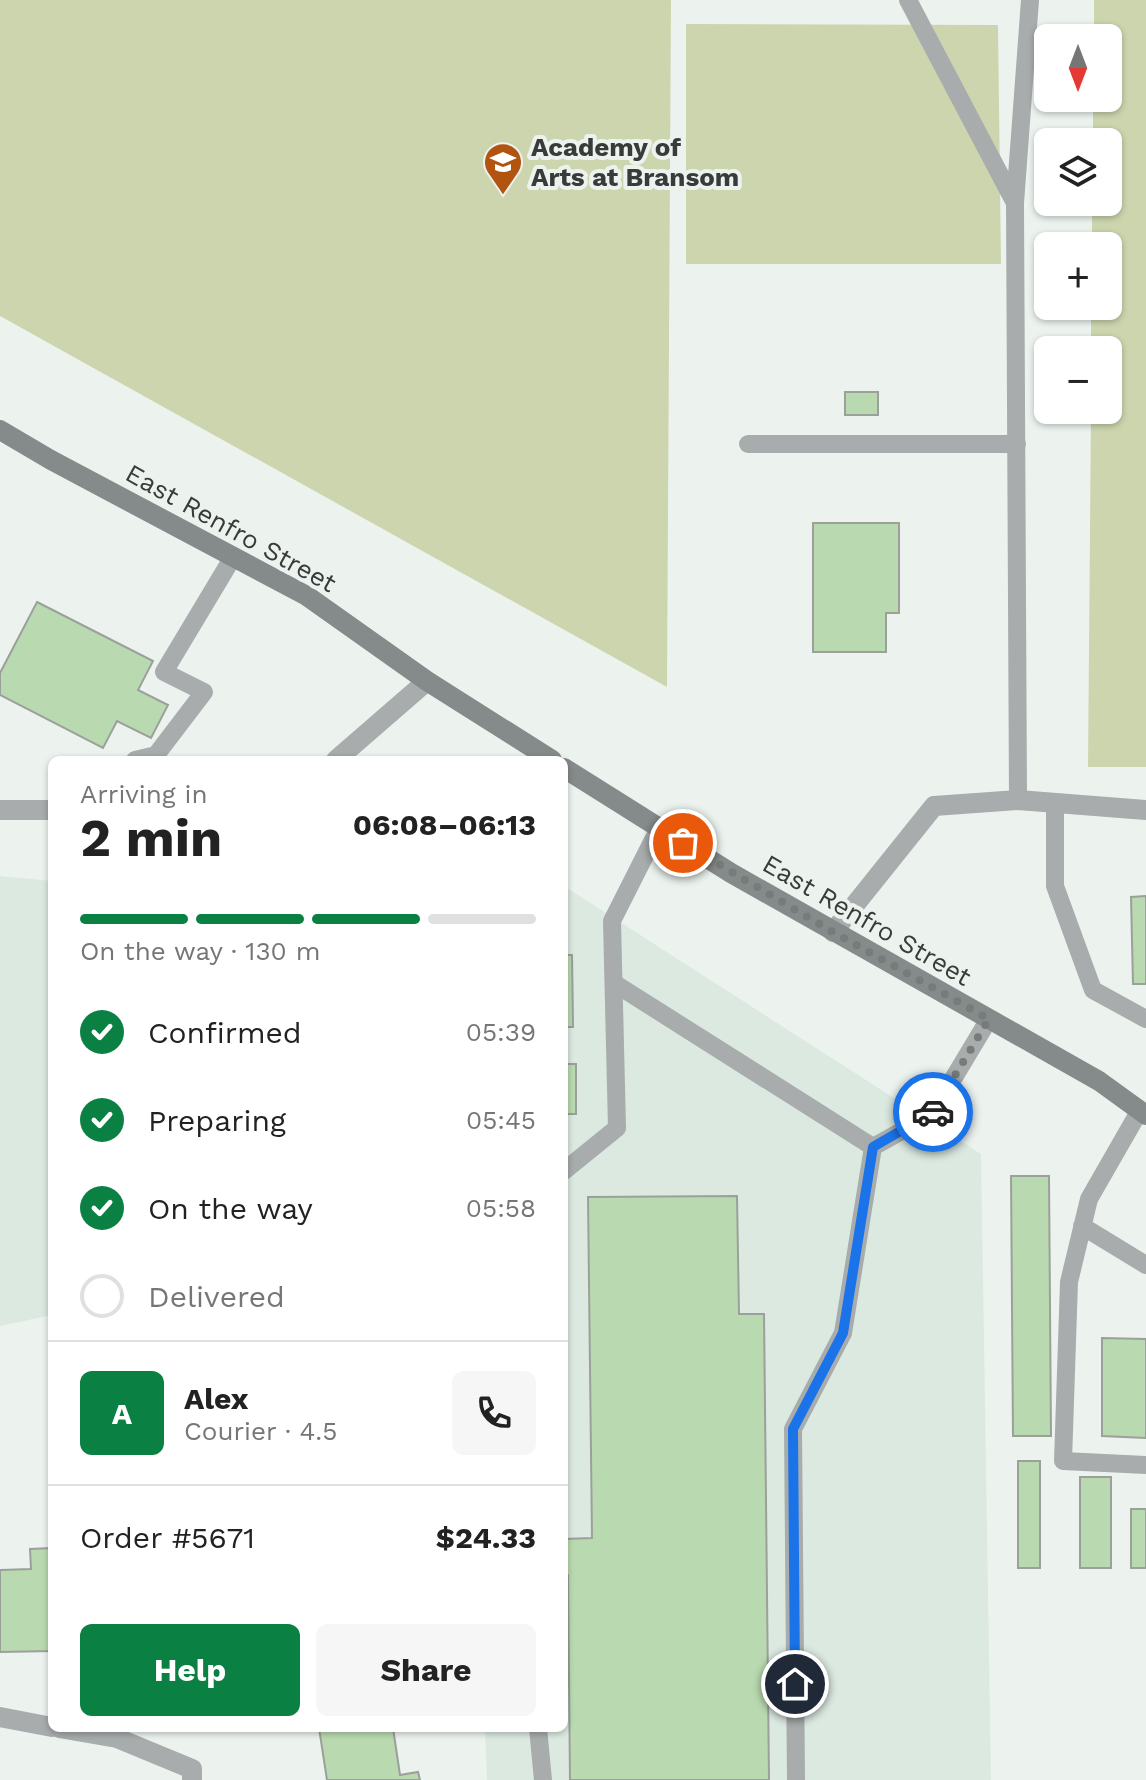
<!DOCTYPE html>
<html lang="en">
<head>
<meta charset="utf-8">
<style>
  body { margin:0; font-family:"Work Sans",sans-serif; background:#f6f6f6; color:#222; height:100vh; display:flex; flex-direction:column; font-size:30px; white-space:nowrap }
  * { box-sizing:border-box; margin:0 }
  p { font-size:26px; color:#767676 }
  .icon { flex:none; width:44px; height:44px; fill:none; stroke:currentColor; stroke-width:2; stroke-linecap:round; stroke-linejoin:round }
  .map { position:relative; flex:1; overflow:hidden }
  .details { position:absolute; left:48px; top:756px; width:520px; height:976px; display:flex; flex-direction:column; background:#fff; border-radius:12px; box-shadow:0 2px 6px #0004 }
  .details>* { flex:none }
  .needle { width:52px; rotate:180deg }
  .tools { position:absolute; left:1034px; top:24px; display:grid; gap:16px }
  .tools a { display:grid; place-items:center; width:88px; height:88px; border-radius:12px; background:#fff; box-shadow:0 2px 6px #0004; font-size:40px }
  .pin { position:absolute; display:grid; place-items:center; width:68px; height:68px; color:#fff; margin:-34px; border:4px solid #fff; border-radius:50%; box-shadow:0 2px 8px #0007 }
  .courier { position:absolute; display:grid; place-items:center; width:80px; height:80px; margin:-40px; border:6px solid #1a73e8; border-radius:50%; background:#fff; color:#222; box-shadow:0 2px 10px #0007 }
  .summary em { font-style:normal; font-weight:700 }
  .summary div { display:flex; flex-direction:column-reverse }
  .summary { display:flex; align-items:center; justify-content:space-between; height:136px; padding:0 32px }
  h1 { font-size:52px; font-weight:700; line-height:60px }
  .bar { display:grid; grid-template-columns:repeat(4,1fr); gap:12px 8px; align-content:center; height:96px; padding:0 32px }
  .bar i { height:10px; border-radius:6px; background:#e0e0e0 }
  .bar .current { background:#0b8043 }
  .bar p { grid-column:span 4 }
  .line { display:flex; align-items:center; gap:20px; padding:0 32px; border-top:2px solid #e0e0e0 }
  .line div { flex:1 }
  .round { display:grid; place-items:center; flex:none; width:84px; height:84px; border-radius:12px; background:#f6f6f6 }
  ol { padding:0 32px; list-style:none }
  li { display:flex; align-items:center; gap:24px; height:88px }
  li p { margin-inline-start:auto }
  li .icon { padding:8px; border-radius:50%; background:#0b8043; color:#fff; stroke-width:4 }
  li:last-child { color:#767676 }
  li i { width:44px; height:44px; border:4px solid #e0e0e0; border-radius:50% }
  .cta { display:flex; gap:16px; margin-top:auto; padding:16px 32px }
  .cta a { flex:1; height:92px; border-radius:12px; background:#0b8043; color:#fff; font-size:32px; font-weight:700; line-height:92px; text-align:center }
  .cta a+a { background:#f6f6f6; color:#222 }
  .map>svg:first-child { display:block }
</style>
</head>
<body>
<div class="map">
<svg width="1146" height="1780" viewBox="0 0 1146 1780">
  <rect width="100%" height="100%" fill="#ecf3ef"/>
  <path fill="#dbe9e1" d="M0,876L52,881V1315L0,1326Z
    M564,886L981,1154L991,1780H487L485,1728H564Z"/>
  <path fill="#cdd5ae" d="M0,0H671L667,687L0,316Z
    M1094,0H1146V767H1088L1091,410H1108V350H1091V306H1108V246H1092V202H1108V142H1093V98H1108V38H1094Z
    M686,24L998,25L1001,264H686Z"/>
  <path fill="#b9dab0" stroke="#9ca09a" stroke-width="2" d="M845,392H878V415H845Z
    M813,523H899V613H886V652H813Z
    M37,602L153,661L138,690L168,705L151,738L117,721L103,748L0,695V673Z
    M1146,896V984H1133L1131,897Z
    M564,955H572L573,1027H564Z
    M564,1064H576V1114H564Z
    M1011,1176H1049L1051,1436H1013Z
    M737,1196L739,1314H764L769,1780H570L568,1575H564V1539L592,1538L588,1197Z
    M1102,1338L1146,1339V1438L1102,1436Z
    M1018,1461H1040V1568H1018Z
    M1080,1477H1111V1568H1080Z
    M1131,1509H1146V1568H1131Z
    M52,1548V1651L0,1652V1570L31,1569L30,1549Z
    M319,1728H393L400,1775L418,1772L420,1780H327Z"/>
  <g fill="none" stroke-linecap="round" stroke-linejoin="round">
    <path stroke="#a8acac" stroke-width="18" d="M908,0L1015,203
      M748,444H1017
      M135,760L156,755L204,692L164,672L233,557
      M1018,800L1015,203L1030,0
      M1055,803V886L1093,990L1146,1019
      M614,983L873,1147
      M1140,1110L1089,1199L1069,1282L1063,1461L1146,1465
      M564,1171L617,1128L612,921L659,828
      M1082,1226L1146,1265
      M538,1728L543,1780
      M796,1780L793,1429L843,1333L873,1147L932,1114L989,1019"/>
    <path stroke="#a8acac" stroke-width="20" d="M336,760L427,681
      M0,810H52
      M833,932L934,806L1018,800L1146,810
      M0,1717L52,1727
      M59,1728L117,1738L192,1769V1780"/>
    <path stroke="#858b8a" stroke-width="20" d="M0,430L51,460L307,596L427,681L552,760
      M564,768L731,873L1099,1081L1146,1115"/>
  </g>
  <g fill="none" stroke-linecap="round" stroke-linejoin="round">
    <path stroke="#777b79" stroke-width="8" stroke-dasharray="0 14.4" d="M683,843L833,932L989,1019L933,1112"/>
    <path stroke="#1a73e8" stroke-width="10" d="M795,1684L793,1429L843,1333L873,1147L933,1112"/>
  </g>
  <defs>
    <symbol id="school-pin" viewBox="-11 -11 22 30"><path d="M0 17L-7.5 6A9.5 9.5 0 1 1 7.5 6Z" fill="#b35310" stroke="#ecf3ef"/><path d="M0-5L7-2L0 1L-7-2ZM-4 1L0 2.5L4 1V4Q0 6-4 4Z" fill="#fff"/></symbol>
  </defs>
  <g fill-rule="evenodd">
    <use href="#school-pin" x="481" y="140" width="44" height="60"/>
  </g>
  <g text-anchor="middle" dominant-baseline="central" stroke-width="8" stroke-linejoin="round" paint-order="stroke">
    <g font-size="26" font-weight="bold" fill="#383b39" stroke="#ecf3ef" text-anchor="start">
      <text x="531" y="147">Academy of<tspan x="531" dy="30">Arts at Bransom</tspan></text>
    </g>
    <g font-size="26" fill="#383b39" stroke="#ecf3ef">
      <text transform="translate(231 528) rotate(29)">East Renfro Street</text>
      <text transform="translate(867 920) rotate(30)">East Renfro Street</text>
    </g>
  </g>
</svg>
<div class="tools">
<a><svg class="needle" viewBox="-14 -14 28 28"><path d="M0-13l5 13h-10z" fill="#e53935"/><path d="M0 13l5-13h-10z" fill="#767676"/></svg></a>
<a><svg class="icon" aria-label="layers" viewBox="0 0 24 24"><path d="M12 4l9 5-9 5-9-5zM3 14l9 5 9-5"/></svg></a>
<a>+</a>
<a>−</a>
</div>
<div class="pin" style="left:683px;top:843px;background:#ea580c"><svg class="icon" aria-label="bag" viewBox="0 0 24 24"><path d="M5 8h14l-1 12H6zM9 8a3 3 0 0 1 6 0"/></svg></div>
<div class="pin" style="left:795px;top:1684px;background:#1f2937"><svg class="icon" aria-label="home" viewBox="0 0 24 24"><path d="M3 11l9-7 9 7M6 9v11h12V9"/></svg></div>
<div class="courier" style="left:933px;top:1112px"><svg class="icon" aria-label="car" viewBox="0 0 24 24"><path d="M5 17H2v-5l4-1 3-4h7l3 4 3 1v5h-3M9 17h6M6 11h13"/><circle cx="7" cy="17" r="2"/><circle cx="17" cy="17" r="2"/></svg></div>
<section class="details">
<div class="summary"><div><h1>2 min</h1><p>Arriving in</p></div><em>06:08–06:13</em></div>
<div class="bar"><i class="current"></i><i class="current"></i><i class="current"></i><i></i><p>On the way · 130 m</p></div>
<ol>
<li><svg class="icon" aria-label="check" viewBox="0 0 24 24"><path d="M5 12l5 5 9-10"/></svg>Confirmed<p>05:39</p></li>
<li><svg class="icon" aria-label="check" viewBox="0 0 24 24"><path d="M5 12l5 5 9-10"/></svg>Preparing<p>05:45</p></li>
<li><svg class="icon" aria-label="check" viewBox="0 0 24 24"><path d="M5 12l5 5 9-10"/></svg>On the way<p>05:58</p></li>
<li><i></i>Delivered</li>
</ol>
<div class="line" style="height:144px"><b class="round" style="background:#0b8043;color:#fff">A</b><div><b>Alex</b><p>Courier · 4.5</p></div><a class="round"><svg class="icon" aria-label="phone" viewBox="0 0 24 24"><path d="M5 4h4l2 5-3 2q2 4 5 5l2-3 5 2v4C11 20 4 13 5 4z"/></svg></a></div>
<div class="line" style="height:104px"><div>Order #5671</div><b>$24.33</b></div>
<div class="cta"><a>Help</a><a>Share</a></div>
</section>
</div>
</body>
</html>
